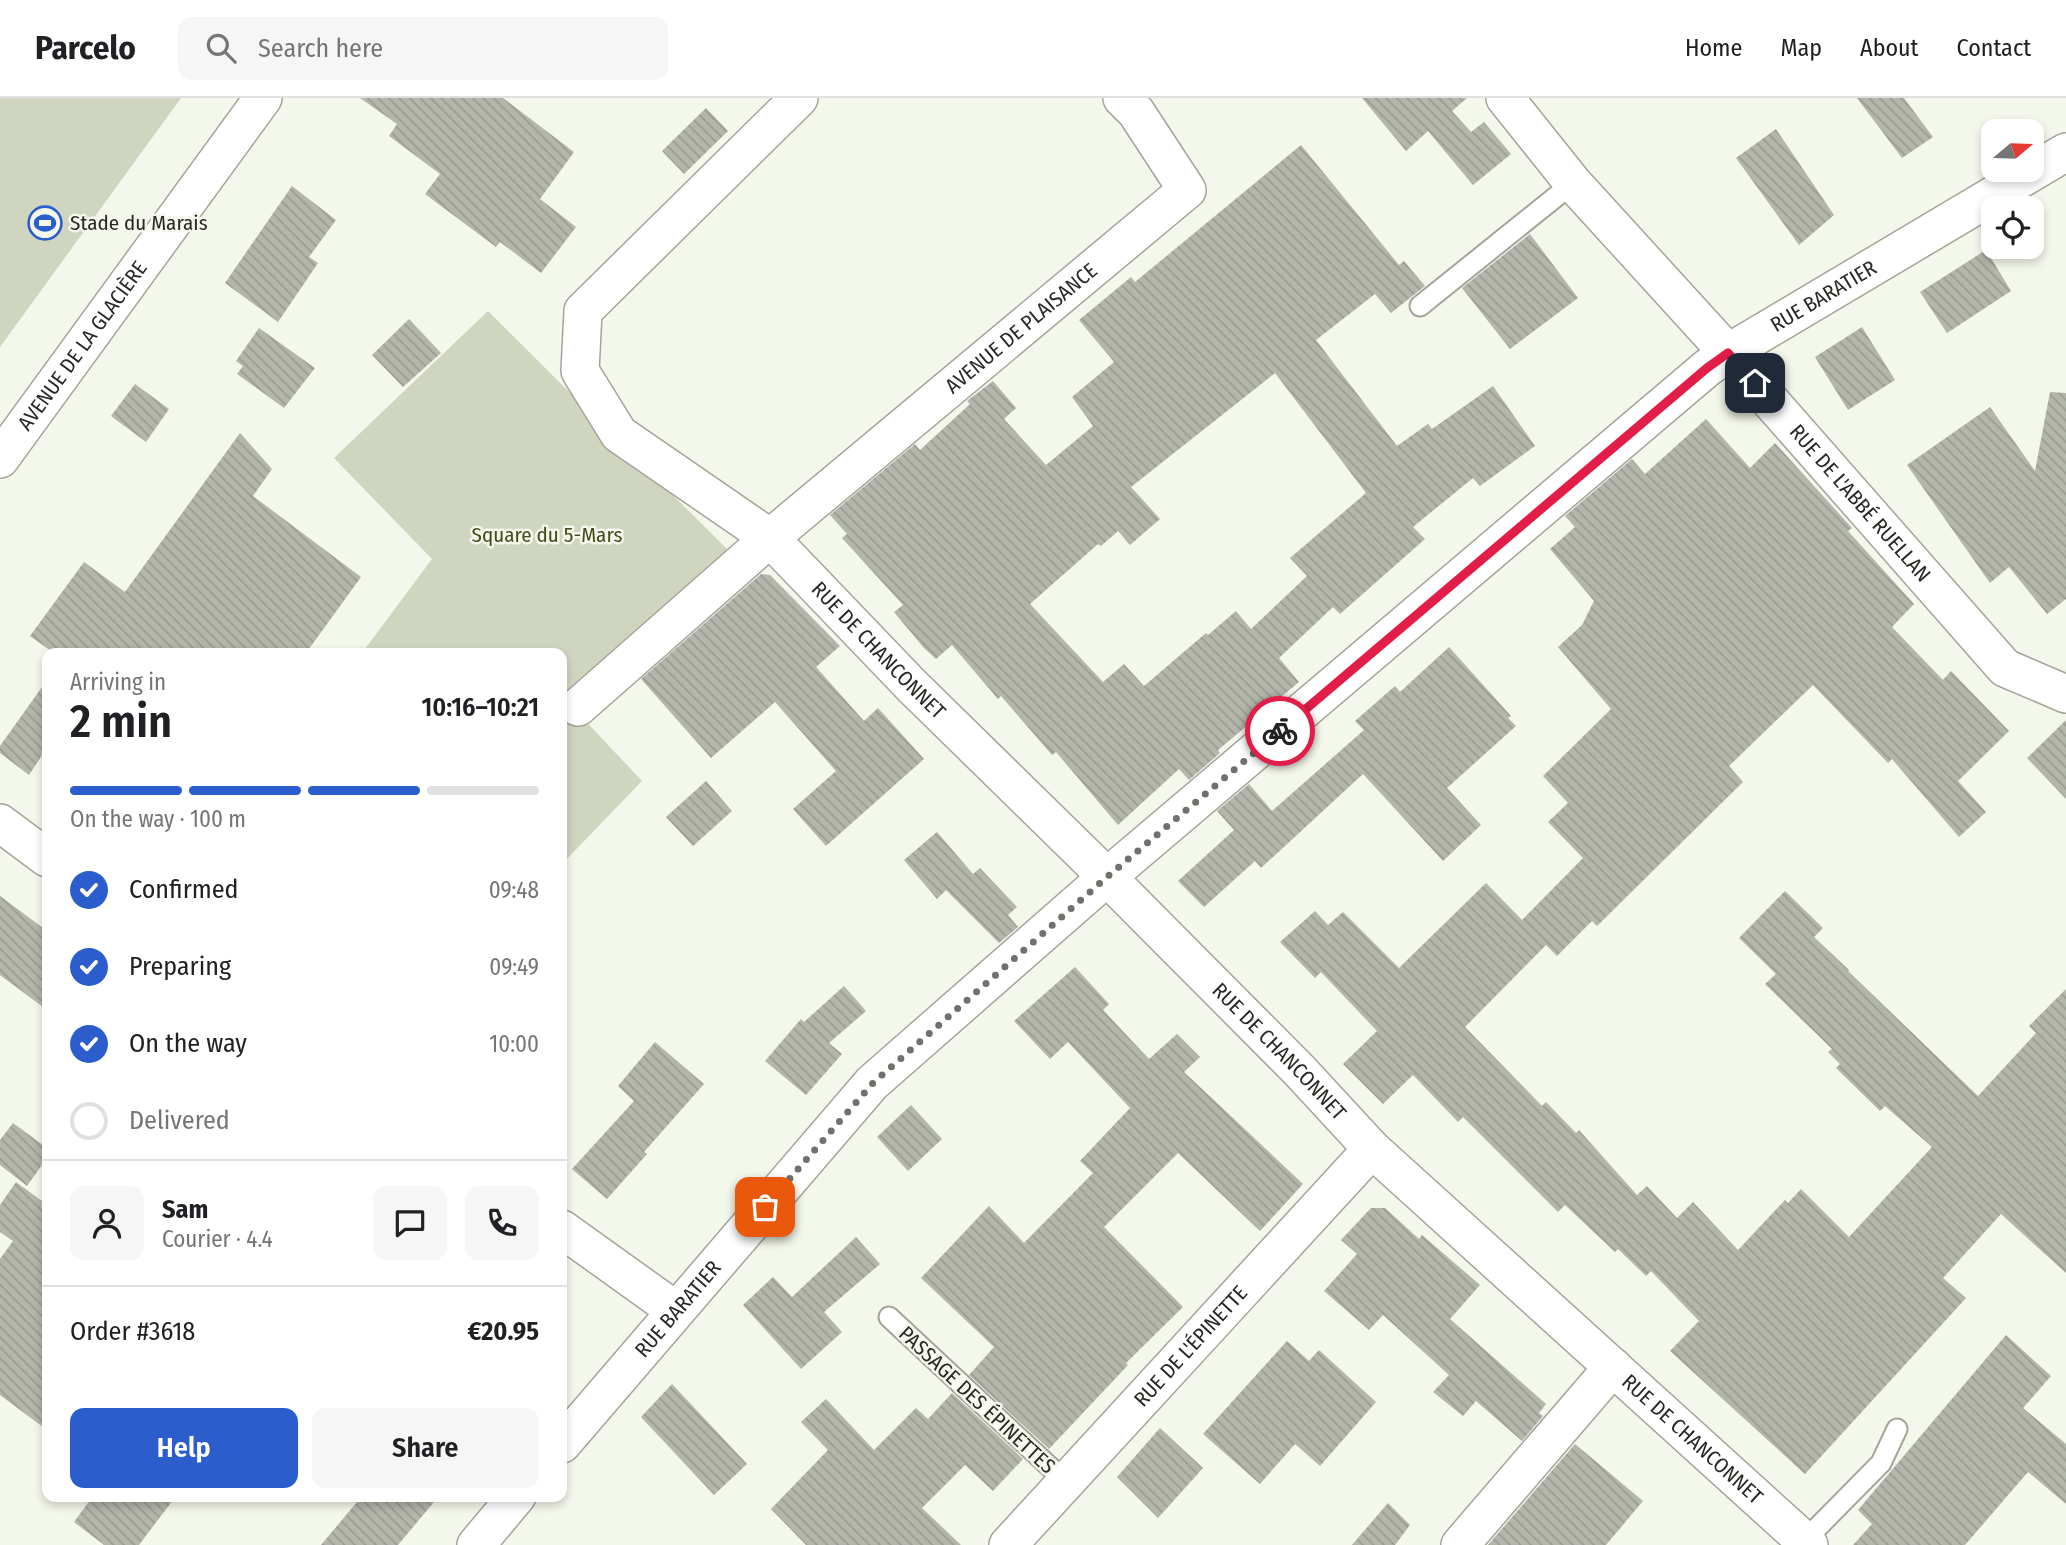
<!DOCTYPE html>
<html lang="en">
<head>
<meta charset="utf-8">
<style>
  body { margin:0; font-family:"Fira Sans Condensed",sans-serif; background:#f6f6f6; color:#202124; height:100vh; display:flex; flex-direction:column; font-size:26px; white-space:nowrap }
  * { box-sizing:border-box; margin:0 }
  p { font-size:23px; color:#757577 }
  .icon { flex:none; width:38px; height:38px; fill:none; stroke:currentColor; stroke-width:2; stroke-linecap:round; stroke-linejoin:round }
  .map { position:relative; flex:1; overflow:hidden }
  .details { position:absolute; left:42px; top:550px; width:525px; height:854px; display:flex; flex-direction:column; background:#fff; border-radius:14px; box-shadow:0 4px 10px #0003 }
  .details>* { flex:none }
  .needle { width:46px; rotate:71deg }
  .controls { position:absolute; left:1981px; top:21px; display:grid; gap:14px }
  .controls a { display:grid; place-items:center; width:63px; height:63px; border-radius:14px; background:#fff; box-shadow:0 4px 10px #0003; font-size:35px }
  .pin { position:absolute; display:grid; place-items:center; width:60px; height:60px; color:#fff; margin:-30px; border-radius:14px; box-shadow:0 4px 10px #0006 }
  .courier { position:absolute; display:grid; place-items:center; width:70px; height:70px; margin:-35px; border:5px solid #e11d48; border-radius:50%; background:#fff; color:#222; box-shadow:0 2px 9px #0007 }
  .summary em { font-style:normal; font-weight:600 }
  .summary div { display:flex; flex-direction:column-reverse }
  .summary { display:flex; align-items:center; justify-content:space-between; height:119px; padding:0 28px }
  h1 { font-size:46px; font-weight:600; line-height:52px }
  .bar { display:grid; grid-template-columns:repeat(4,1fr); gap:10px 7px; align-content:center; height:84px; padding:0 28px }
  .bar i { height:9px; border-radius:5px; background:#e0e0e0 }
  .bar .on { background:#2c5dcc }
  .bar p { grid-column:span 4 }
  .line { display:flex; align-items:center; gap:18px; padding:0 28px; border-top:2px solid #e0e0e0 }
  .line div { flex:1 }
  .round { display:grid; place-items:center; flex:none; width:74px; height:74px; border-radius:14px; background:#f6f6f6 }
  ol { padding:0 28px; list-style:none }
  li { display:flex; align-items:center; gap:21px; height:77px }
  li p { margin-inline-start:auto }
  li .icon { padding:7px; border-radius:50%; background:#2c5dcc; color:#fff; stroke-width:4 }
  li:last-child { color:#757577 }
  li i { width:38px; height:38px; border:4px solid #e0e0e0; border-radius:50% }
  .primary-button { display:flex; gap:14px; margin-top:auto; padding:14px 28px }
  .primary-button a { flex:1; height:80px; border-radius:14px; background:#2c5dcc; color:#fff; font-size:28px; font-weight:600; line-height:80px; text-align:center }
  .primary-button a+a { background:#f6f6f6; color:#202124 }
  header { display:flex; align-items:center; gap:42px; box-sizing:border-box; height:98px; padding:0 35px; background:#fff; border-bottom:2px solid #e0e0e0 }
  header strong { font-size:33px }
  nav { display:flex; gap:38px; margin-inline-start:auto; font-size:24px }
  .search { width:490px; height:63px; background:#f6f6f6; display:flex; align-items:center; gap:18px; box-sizing:border-box; padding:0 24px; border-radius:14px; color:#757577; font-size:26px }
  .map>svg:first-child { display:block }
</style>
</head>
<body>
<header>
<strong>Parcelo</strong>
<div class="search"><svg class="icon" aria-label="search" viewBox="0 0 24 24"><circle cx="10" cy="10" r="6"/><path d="M15 15l6 6"/></svg>Search here</div>
<nav><a>Home</a><a>Map</a><a>About</a><a>Contact</a></nav>
</header>
<div class="map">
<svg width="2066" height="1447" viewBox="0 0 2066 1447">
  <defs>
    <pattern id="building-back-hatch" width="6" height="6" patternUnits="userSpaceOnUse" patternTransform="scale(1.75)"><rect width="6" height="6" fill="#b3b6ab"/><path d="M-1 5l2 2M0 0l6 6M5-1l2 2" fill="none" stroke="#9a9c93"/></pattern>
  </defs>
  <rect width="100%" height="100%" fill="#f4f7eb"/>
  <path fill="#d0d5c0" d="M0,0H181L0,249Z
    M488,213L728,452L563,599L642,683L562,766V555H362L432,461L334,360Z"/>
  <path fill="url(#building-back-hatch)" fill-rule="evenodd" d="M360,0H503L574,54L540,101L576,129L541,175L500,144L496,149L425,96L440,76L389,38L397,26Z
    M1362,0H1467L1452,13L1471,34L1484,24L1511,56L1473,87L1428,33L1406,53Z
    M1857,0H1904L1933,39L1902,60Z
    M706,10L728,33L684,76L662,53Z
    M1776,31L1834,117L1799,147L1736,60Z
    M1301,47L1399,167L1404,163L1425,188L1391,215L1375,196L1316,242L1397,348L1428,326L1432,331L1493,288L1535,348L1480,388L1473,380L1413,429L1425,441L1340,516L1333,509L1279,560L1299,584L1218,652L1220,655L1189,682L1179,671L1118,727L1056,654L1052,657L1001,598L998,601L952,547L936,561L924,550L894,514L903,507L842,440L847,436L830,417L915,346L920,352L970,306L967,303L993,283L1016,310L1004,321L1046,367L1093,328L1072,299L1114,264L1079,222L1131,179L1135,184ZM1275,275L1366,395L1290,460L1307,478L1251,531L1236,513L1208,537L1206,535L1144,588L1124,566L1103,584L1030,506L1098,446L1101,448L1118,433L1130,447L1160,421L1131,389Z
    M292,88L336,122L309,159L318,165L278,224L225,185Z
    M1530,136L1578,200L1510,251L1462,190Z
    M1986,152L2011,193L1947,235L1920,194Z
    M409,221L441,255L403,289L372,257Z
    M1862,229L1895,282L1848,312L1815,259Z
    M259,230L315,270L284,310L237,276L243,268L236,263Z
    M135,286L169,311L146,344L111,318Z
    M2050,294L2066,295V501L2047,516L2009,469L1990,485L1907,367L1990,309L2035,373Z
    M1706,321L1750,370L1775,345L1852,430L1848,433L1914,506L1892,529L1943,582L1951,573L2009,633L1958,683L1986,714L1959,739L1892,661L1888,665L1813,587L1729,668L1743,684L1597,828L1592,823L1557,858L1546,847L1465,929L1542,1008L1546,1004L1576,1035L1579,1032L1637,1097L1647,1088L1677,1120L1693,1104L1738,1152L1785,1102L1788,1105L1801,1091L1849,1139L1932,1049L1885,1008L1880,1013L1836,970L1840,966L1828,954L1832,951L1765,886L1776,876L1739,840L1785,793L1823,830L1814,839L1849,872L1848,873L1978,998L2036,935L2029,928L2066,891V1175L2001,1116L1943,1180L1966,1200L1805,1376L1670,1253L1699,1223L1651,1173L1646,1178L1618,1151L1615,1154L1565,1107L1558,1114L1463,1019L1458,1024L1413,977L1383,1006L1343,966L1377,933L1321,874L1315,880L1280,844L1315,813L1328,827L1343,814L1399,870L1486,785L1522,822L1583,760L1548,724L1568,705L1543,678L1611,611L1558,549L1582,527L1594,503L1550,451L1575,429L1565,418L1632,361L1645,376Z
    M240,335L272,371L253,398L361,479L306,555H54L30,538L84,464L125,494Z
    M761,476L770,477L840,548L816,569L864,623L878,610L924,661L826,748L793,711L836,673L775,604L711,660L641,581Z
    M1449,549L1511,618L1508,620L1516,628L1447,690L1481,727L1443,763L1363,676L1261,770L1255,763L1204,809L1178,783L1234,732L1217,713L1249,686L1272,713L1364,632L1355,623L1395,588L1400,594Z
    M47,582V650L29,677L0,655V648Z
    M2066,622V701L2027,660Z
    M706,683L732,713L693,748L666,719Z
    M937,734L973,776L980,770L1017,809L1008,817L1018,829L999,845L946,792L937,801L904,762Z
    M0,798L47,833V912L0,877Z
    M1075,869L1109,906L1103,912L1149,961L1177,936L1200,959L1184,974L1303,1086L1260,1133L1178,1055L1104,1129L1183,1209L1126,1265L1128,1267L1049,1351L969,1277L994,1249L921,1180L989,1108L1024,1145L1093,1075L1080,1063L1130,1010L1068,944L1050,961L1014,923Z
    M844,888L866,913L829,945L842,956L806,997L765,963L801,921L804,924Z
    M655,944L704,986L644,1054L647,1056L607,1101L572,1071L634,1003L618,988Z
    M911,1007L942,1041L908,1073L877,1039Z
    M13,1025L47,1050V1060L27,1088L0,1067V1042Z
    M16,1084L42,1103L47,1096V1332L0,1297V1161L13,1143L0,1134V1107Z
    M1371,1110H1385L1419,1141L1422,1137L1480,1187L1450,1221L1546,1306L1539,1315L1543,1318L1522,1343L1476,1303L1463,1318L1433,1294L1449,1277L1383,1217L1369,1232L1324,1193L1357,1156L1341,1142Z
    M856,1139L880,1166L824,1214L842,1234L801,1271L743,1207L773,1179L792,1199Z
    M2006,1237L2051,1278L2023,1310L2066,1346V1406L2028,1374L1965,1447H1853L1872,1426L1858,1412Z
    M1287,1243L1309,1263L1319,1252L1376,1304L1320,1368L1295,1346L1260,1386L1203,1336Z
    M672,1286L747,1366L714,1397L641,1319Z
    M952,1295L1023,1361L993,1393L965,1367L922,1410L961,1447H806L771,1411L828,1352L801,1324L826,1301L874,1352L916,1310L928,1321Z
    M1160,1330L1203,1370L1158,1420L1117,1379Z
    M1575,1346L1643,1403L1606,1447H1488Z
    M93,1398H176L139,1447H104L74,1424Z
    M362,1398H439L398,1447H321Z
    M1388,1405L1410,1427L1395,1447H1352Z"/>
  <g fill="none" stroke-linecap="round" stroke-linejoin="round">
    <defs>
      <path id="service" d="M1420,208L1573,85
        M889,1219L1066,1384
        M1804,1443L1881,1365L1897,1331"/>
      <g id="minor">
        <path id="s1" d="M799,0L583,213L580,273L619,336L770,440L912,588L1107,779L1299,972L1372,1051L1809,1447"/>
        <path id="s2" d="M1505,0L1573,85L1728,255L2005,570L2066,596"/>
        <path id="s3" d="M0,361L263,0"/>
        <path id="s4" d="M578,609L770,440L1187,92L1136,14L1122,0"/>
        <path d="M0,725L47,760"/>
        <path d="M562,1131L675,1212"/>
        <path id="s5" d="M562,1346L872,985L1107,779L1707,270L1728,255L2066,54"/>
        <path d="M476,1447L517,1398"/>
        <path id="s6" d="M1008,1447L1372,1051"/>
        <path d="M1460,1447L1613,1269"/>
      </g>
    </defs>
    <use href="#service" stroke="#a3a59a" stroke-width="23"/>
    <use href="#minor" stroke="#a3a59a" stroke-width="40"/>
    <use href="#service" stroke="#fff" stroke-width="19"/>
    <use href="#minor" stroke="#fff" stroke-width="37"/>
  </g>
  <g fill="none" stroke-linecap="round" stroke-linejoin="round">
    <path stroke="#6f716a" stroke-width="7" stroke-dasharray="0 12.6" d="M765,1109L873,985L1107,779L1280,633"/>
    <path stroke="#e11d48" stroke-width="9" d="M1280,633L1707,270L1728,255L1755,285"/>
  </g>
  <defs>
    <symbol id="stadium-ring" viewBox="-11 -11 22 22"><circle r="9.5" fill="#f4f7eb" stroke="#2c5dcc" stroke-width="1.5"/><path d="M0-5a6.5 5 0 1 0 0 10a6.5 5 0 1 0 0-10ZM-3.5-1.8h7v3.6h-7Z" fill="#2c5dcc"/></symbol>
  </defs>
  <g fill-rule="evenodd">
    <use href="#stadium-ring" x="26" y="106" width="38" height="38"/>
  </g>
  <g text-anchor="middle" dominant-baseline="central" stroke-width="5" stroke-linejoin="round" paint-order="stroke">
    <g font-size="21" fill="#282924" stroke="#f4f7eb" text-anchor="start">
      <text x="70" y="125">Stade du Marais</text>
    </g>
    <g font-size="21" fill="#282924" stroke="#f4f7eb">
      <text stroke="none"><textPath href="#s5" startOffset="1712">RUE BARATIER</textPath></text>
      <text stroke="none"><textPath href="#s4" startOffset="583">AVENUE DE PLAISANCE</textPath></text>
      <text stroke="none"><textPath href="#s3" startOffset="140">AVENUE DE LA GLACIÈRE</textPath></text>
      <text stroke="none"><textPath href="#s2" startOffset="539">RUE DE L'ABBÉ RUELLAN</textPath></text>
      <text stroke="none"><textPath href="#s1" startOffset="777">RUE DE CHANCONNET</textPath></text>
      <text stroke="none"><textPath href="#s1" startOffset="1344">RUE DE CHANCONNET</textPath></text>
      <text stroke="none"><textPath href="#s5" startOffset="178">RUE BARATIER</textPath></text>
      <text stroke="none"><textPath href="#s6" startOffset="270">RUE DE L'ÉPINETTE</textPath></text>
      <text transform="translate(977 1302) rotate(43)">PASSAGE DES ÉPINETTES</text>
      <text stroke="none"><textPath href="#s1" startOffset="1911">RUE DE CHANCONNET</textPath></text>
    </g>
    <g font-size="21" fill="#444c1c" stroke="#f4f7eb">
      <text x="547" y="437">Square du 5-Mars</text>
    </g>
  </g>
</svg>
<div class="controls">
<a><svg class="needle" viewBox="-14 -14 28 28"><path d="M0-13l5 13h-10z" fill="#e53935"/><path d="M0 13l5-13h-10z" fill="#757577"/></svg></a>
<a><svg class="icon" aria-label="locate" viewBox="0 0 24 24"><circle cx="12" cy="12" r="6"/><path d="M12 2v4M12 18v4M2 12h4M18 12h4"/></svg></a>
</div>
<div class="pin" style="left:765px;top:1109px;background:#ea580c"><svg class="icon" aria-label="bag" viewBox="0 0 24 24"><path d="M5 8h14l-1 12H6zM9 8a3 3 0 0 1 6 0"/></svg></div>
<div class="pin" style="left:1755px;top:285px;background:#1f2937"><svg class="icon" aria-label="home" viewBox="0 0 24 24"><path d="M3 11l9-7 9 7M6 9v11h12V9"/></svg></div>
<div class="courier" style="left:1280px;top:633px"><svg class="icon" aria-label="bike" viewBox="0 0 24 24"><circle cx="6" cy="16" r="4"/><circle cx="18" cy="16" r="4"/><path d="M6 16l4-8h5l3 8M10 8l3 8H6M13 5h3"/></svg></div>
<section class="details">
<div class="summary"><div><h1>2 min</h1><p>Arriving in</p></div><em>10:16–10:21</em></div>
<div class="bar"><i class="on"></i><i class="on"></i><i class="on"></i><i></i><p>On the way · 100 m</p></div>
<ol>
<li><svg class="icon" aria-label="check" viewBox="0 0 24 24"><path d="M5 12l5 5 9-10"/></svg>Confirmed<p>09:48</p></li>
<li><svg class="icon" aria-label="check" viewBox="0 0 24 24"><path d="M5 12l5 5 9-10"/></svg>Preparing<p>09:49</p></li>
<li><svg class="icon" aria-label="check" viewBox="0 0 24 24"><path d="M5 12l5 5 9-10"/></svg>On the way<p>10:00</p></li>
<li><i></i>Delivered</li>
</ol>
<div class="line" style="height:126px"><a class="round"><svg class="icon" aria-label="person" viewBox="0 0 24 24"><circle cx="12" cy="8" r="4"/><path d="M4 21q1-7 8-7t8 7"/></svg></a><div><b>Sam</b><p>Courier · 4.4</p></div><a class="round"><svg class="icon" aria-label="chat" viewBox="0 0 24 24"><path d="M4 5h16v11H9l-5 4z"/></svg></a><a class="round"><svg class="icon" aria-label="phone" viewBox="0 0 24 24"><path d="M5 4h4l2 5-3 2q2 4 5 5l2-3 5 2v4C11 20 4 13 5 4z"/></svg></a></div>
<div class="line" style="height:91px"><div>Order #3618</div><b>€20.95</b></div>
<div class="primary-button"><a>Help</a><a>Share</a></div>
</section>
</div>
</body>
</html>
